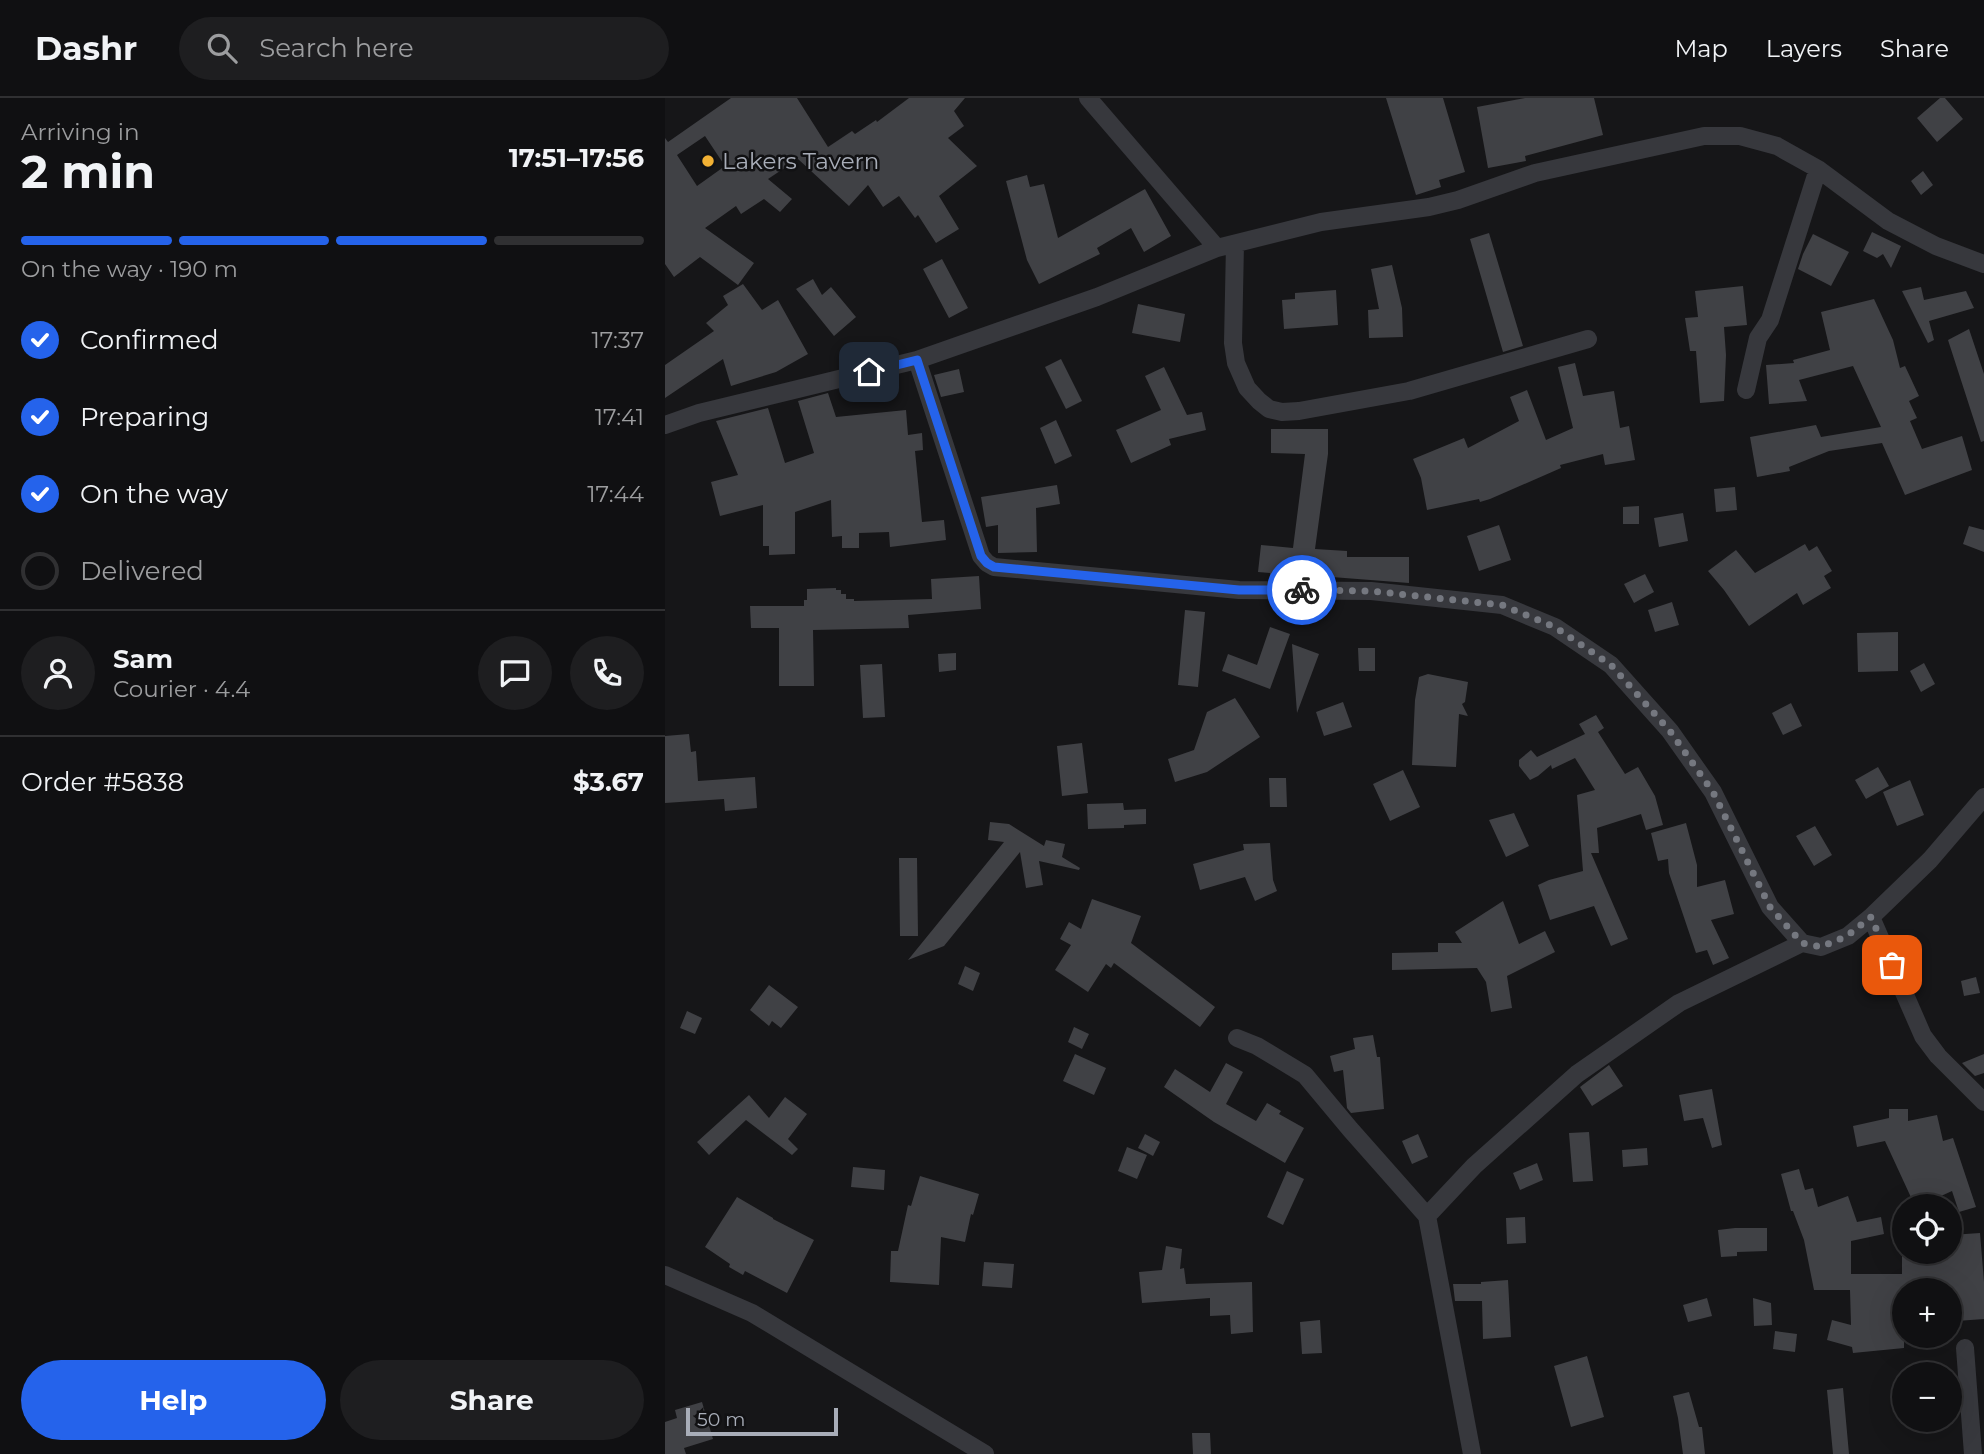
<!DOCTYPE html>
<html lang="en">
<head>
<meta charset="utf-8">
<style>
  body { margin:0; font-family:Montserrat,sans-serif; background:#1e1e20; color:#f1f3f6; height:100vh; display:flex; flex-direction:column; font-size:26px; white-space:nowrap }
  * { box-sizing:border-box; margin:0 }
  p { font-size:23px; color:#9c9d9f }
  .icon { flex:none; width:38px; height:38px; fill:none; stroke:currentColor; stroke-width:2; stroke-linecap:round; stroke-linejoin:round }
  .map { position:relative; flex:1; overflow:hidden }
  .drawer { display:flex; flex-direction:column; background:#101012; width:665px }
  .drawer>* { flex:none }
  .fabs { position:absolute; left:1227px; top:1096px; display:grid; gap:14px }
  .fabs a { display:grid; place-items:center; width:70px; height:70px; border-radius:50%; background:#101012; box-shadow:0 7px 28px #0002,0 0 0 2px #303032; font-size:35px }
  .scale { position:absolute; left:21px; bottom:18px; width:152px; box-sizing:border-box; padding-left:7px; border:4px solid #a8adb8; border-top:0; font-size:19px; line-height:24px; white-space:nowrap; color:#a8adb8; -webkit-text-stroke:5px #111113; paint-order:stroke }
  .pin { position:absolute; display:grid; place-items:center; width:60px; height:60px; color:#fff; margin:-30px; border-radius:14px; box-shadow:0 4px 10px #0006 }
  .courier { position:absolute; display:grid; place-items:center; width:70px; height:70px; margin:-35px; border:5px solid #2563eb; border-radius:50%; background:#fff; color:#222; box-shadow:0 2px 9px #0007 }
  .headline em { font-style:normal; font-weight:700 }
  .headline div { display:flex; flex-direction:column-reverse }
  .headline { display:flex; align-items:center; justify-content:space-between; height:119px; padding:0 21px }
  h1 { font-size:46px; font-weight:700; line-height:52px }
  .bar { display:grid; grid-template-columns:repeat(4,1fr); gap:10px 7px; align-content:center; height:84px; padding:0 21px }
  .bar i { height:9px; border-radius:5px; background:#303032 }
  .bar .on { background:#2563eb }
  .bar p { grid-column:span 4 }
  .line { display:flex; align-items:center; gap:18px; padding:0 21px; border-top:2px solid #303032 }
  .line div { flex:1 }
  .round { display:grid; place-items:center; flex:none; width:74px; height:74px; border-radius:37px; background:#1e1e20 }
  ol { padding:0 21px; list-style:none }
  li { display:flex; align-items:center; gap:21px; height:77px }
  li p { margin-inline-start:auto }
  li .icon { padding:7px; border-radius:50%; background:#2563eb; color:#fff; stroke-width:4 }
  li:last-child { color:#9c9d9f }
  li i { width:38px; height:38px; border:4px solid #303032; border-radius:50% }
  .button { display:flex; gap:14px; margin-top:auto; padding:14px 21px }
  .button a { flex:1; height:80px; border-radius:42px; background:#2563eb; color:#fff; font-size:28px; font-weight:700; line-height:80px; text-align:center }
  .button a+a { background:#1e1e20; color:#f1f3f6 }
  header { display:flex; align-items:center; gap:42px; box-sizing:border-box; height:98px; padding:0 35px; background:#101012; border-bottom:2px solid #303032 }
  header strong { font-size:33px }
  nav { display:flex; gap:38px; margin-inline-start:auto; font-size:24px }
  .search { width:490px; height:63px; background:#1e1e20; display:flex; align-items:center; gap:18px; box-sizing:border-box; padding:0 24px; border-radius:38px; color:#9c9d9f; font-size:26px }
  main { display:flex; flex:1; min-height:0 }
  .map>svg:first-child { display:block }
</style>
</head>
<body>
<header>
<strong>Dashr</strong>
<div class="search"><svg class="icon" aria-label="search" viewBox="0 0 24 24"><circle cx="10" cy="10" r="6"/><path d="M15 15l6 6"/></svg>Search here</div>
<nav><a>Map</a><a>Layers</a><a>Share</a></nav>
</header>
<main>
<section class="drawer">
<div class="headline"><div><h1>2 min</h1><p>Arriving in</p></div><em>17:51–17:56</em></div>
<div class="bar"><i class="on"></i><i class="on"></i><i class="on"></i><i></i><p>On the way · 190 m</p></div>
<ol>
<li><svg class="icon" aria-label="check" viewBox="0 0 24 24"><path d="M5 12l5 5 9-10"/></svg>Confirmed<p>17:37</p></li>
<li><svg class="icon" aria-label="check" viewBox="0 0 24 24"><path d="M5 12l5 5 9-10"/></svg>Preparing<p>17:41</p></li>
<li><svg class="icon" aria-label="check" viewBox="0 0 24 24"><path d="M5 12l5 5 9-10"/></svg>On the way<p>17:44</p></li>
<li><i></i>Delivered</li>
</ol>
<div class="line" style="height:126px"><a class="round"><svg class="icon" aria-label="person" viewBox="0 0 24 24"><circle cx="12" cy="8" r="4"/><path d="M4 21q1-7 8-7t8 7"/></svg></a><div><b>Sam</b><p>Courier · 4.4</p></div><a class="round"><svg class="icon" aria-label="chat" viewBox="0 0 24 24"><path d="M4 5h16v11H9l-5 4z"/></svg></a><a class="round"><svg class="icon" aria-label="phone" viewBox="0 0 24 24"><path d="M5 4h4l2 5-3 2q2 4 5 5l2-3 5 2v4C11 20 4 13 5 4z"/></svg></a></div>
<div class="line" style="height:91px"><div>Order #5838</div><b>$3.67</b></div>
<div class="button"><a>Help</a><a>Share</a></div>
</section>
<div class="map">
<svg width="1319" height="1356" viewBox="0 0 1319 1356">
  <rect width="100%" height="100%" fill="#161618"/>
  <path fill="#404145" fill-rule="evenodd" d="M66,0H132L163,49L187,33L190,36L211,22L212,24L244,0H300L289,13L299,28L283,40L312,68L274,98L294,131L271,145L253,117L250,120L234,98L218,109L203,87L184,108L133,61L103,81L127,101L115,114L99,101L76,116L71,108L40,130L89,165L73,187L35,159L9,179L0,166V40L3,44ZM40,38L60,68L32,88L12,57Z
    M721,0H778L800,74L774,82L776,89L751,97Z
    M860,0H929L938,37L860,58L861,63L823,70L812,9Z
    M1275,0H1280L1298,21L1272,44L1252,20Z
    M1258,73L1268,87L1256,97L1246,83Z
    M362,77L365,89L379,86L393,140L480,91L506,138L479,154L466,130L432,150L435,156L374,186L362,162L341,83Z
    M1207,134L1236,148L1226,170L1218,156L1212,160L1198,153Z
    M824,135L858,248L838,254L805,141Z
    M1148,136L1184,154L1166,188L1133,171L1138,156Z
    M277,161L303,210L284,220L258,171Z
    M727,167L737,210L738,239L704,240L703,212L714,211L706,171Z
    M148,181L157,197L166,189L191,219L169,238L131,191Z
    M78,186L97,212L113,202L143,256L111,274L66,288L58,261L0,300V267L49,233L41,225L63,207L58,198Z
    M1078,188L1082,227L1059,229L1061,257L1059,303L1035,305L1031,253H1025L1020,220L1033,219L1030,193Z
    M1256,189L1259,202L1301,193L1309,210L1264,223L1269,242L1263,245L1237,193Z
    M671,192L673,227L619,231L617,202L630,201V195Z
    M1209,201L1228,242L1235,270L1240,268L1254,298L1244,303L1252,320L1245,323L1257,351L1297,338L1307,372L1240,397L1217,345L1164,353L1124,369L1125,373L1092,379L1085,339L1151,327L1156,339L1216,329L1188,268L1134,282L1142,303L1104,306L1101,267L1129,265L1128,262L1165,252L1156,214Z
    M473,206L520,216L515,244L467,235Z
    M1304,231L1319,276V343L1316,344L1283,242Z
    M396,261L417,303L401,311L380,269Z
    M910,265L918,298L949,293L955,330L964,328L970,362L940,367L938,356L895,367L896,370L825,401L815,404L814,401L762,412L756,380L748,361L799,340L803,350L854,323L845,299L862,292L881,342L908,330L893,269Z
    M499,269L522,317L537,314L541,332L504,341L506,347L466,365L451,332L496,312L480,278Z
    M294,271L299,294L276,299L269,277Z
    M163,295L171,319L241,312L243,337L257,335L258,352L250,353L257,424L279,422L281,442L225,449L224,434L194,435V450H177V438L167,439L166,402L130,414V456L104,457V448H98V407L55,418L46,384L73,377L51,323L103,310L120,365L149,355L133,303Z
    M391,322L407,358L390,366L375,330Z
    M606,331H663V356L650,451L682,453V459H744V485L628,476L627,481H605V475L593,474L596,447L628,450L640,356L606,355Z
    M392,387L395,406L371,410L372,454L333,455V427L321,429L316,399Z
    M1070,389L1072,412L1051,414L1049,391Z
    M974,408V426H958V409Z
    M1018,415L1023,443L994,449L989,420Z
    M834,427L846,462L814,473L802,438Z
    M1304,428L1319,432V454L1298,446Z
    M1140,446L1144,453L1152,448L1167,473L1159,478L1166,490L1138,507L1132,495L1084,528L1059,492L1043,473L1071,452L1090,475Z
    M980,476L989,494L969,505L959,486Z
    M314,478L316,511L243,517L244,530L148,532L149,588H114V530H86L85,508H139V502H142V491L171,490V492H176V496H181V501H189V503L267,501L266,481Z
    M1007,504L1014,527L990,534L983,512Z
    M520,512L540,514L533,589L513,587Z
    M605,529L625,536L605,591L557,573L563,556L592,567Z
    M1233,534V573L1193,574L1192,535Z
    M627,546L654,556L632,615Z
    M693,550H710V573H694Z
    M291,555V572L274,574L273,556Z
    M1259,565L1270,586L1256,594L1245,573Z
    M217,566L220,619L198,620L195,567Z
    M763,576L803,584L800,604L797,606L803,618L794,616L791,669L747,667L750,602L754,579Z
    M570,600L595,639L542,674L510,684L503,661L529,652L542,614Z
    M678,604L687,629L659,638L651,614Z
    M1126,605L1137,628L1118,637L1107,615Z
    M931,617L939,630L933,634L960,676L973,669L990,698L998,727L981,732L976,716L932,730L934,755H926L963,841L946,848L929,808L885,822L873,787L884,782L918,773L912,697L930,692L910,660L887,671L886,667L873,678L865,682L854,668V662L866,652L872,659L920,636L914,626Z
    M24,636L26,654L31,653L33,683L90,679L92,710L60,713L59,701L0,705V638Z
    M417,645L423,695L397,698L392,648Z
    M1213,669L1224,688L1201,701L1190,682Z
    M738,672L755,709L725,723L708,686Z
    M604,680H621L622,709H605Z
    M1245,682L1259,717L1232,728L1218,694Z
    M458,705L459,712L481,711V726L459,727V730L423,731L422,706Z
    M849,715L864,748L841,759L824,722Z
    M325,724L344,726L379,748L381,742L400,746L397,759L415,770L414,772L374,763L378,787L361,790L355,754L279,848L243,862L339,744L323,742Z
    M1021,725L1032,767V789L1060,782L1069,816L1046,822L1064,860L1048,867L1042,852L1031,855L1004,775L1003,761L993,763L986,735Z
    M1150,728L1167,757L1149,768L1131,738Z
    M605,745L608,782L612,793L590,803L580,779L535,792L528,766L579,752L578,746Z
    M234,760H252L253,838H235Z
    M427,801L476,818L466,845L550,909L535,929L449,865L446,870L441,866L423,894L390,872L406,847L395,841L404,824L416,831Z
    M838,803L854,846L880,833L890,854L842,878L847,910L826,914L821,884L812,870L727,872V855L773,854V845H797L790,834Z
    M300,868L315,875L308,893L293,886Z
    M1311,879L1315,895L1299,898L1296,883Z
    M104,887L133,909L116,930L107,923L104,928L85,912Z
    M22,913L37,920L30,936L15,930Z
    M409,929L424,936L417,951L403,944Z
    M708,937L712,959H715L719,1011L686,1015L682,1010L678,972L669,974L665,958L690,951L688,940Z
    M410,956L441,970L429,997L398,983Z
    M1319,956V975L1310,978L1297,965Z
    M561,965L578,974L561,1006L591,1023L602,1005L616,1013L614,1016L639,1030L620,1065L549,1024L499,989L510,971L545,994Z
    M944,967L958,988L927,1008L915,989Z
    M1047,991L1057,1047L1047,1050L1038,1020L1019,1023L1014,997Z
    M84,997L104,1020L120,999L142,1016L123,1041L133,1051L127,1057L81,1022L44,1057L32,1044Z
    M1224,1011H1243V1023L1272,1017L1278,1043L1288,1040L1311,1109L1294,1114L1287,1093L1254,1108H1250L1220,1043L1192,1049L1188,1028L1224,1020Z
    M924,1034L928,1083L908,1084L904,1035Z
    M480,1036L495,1044L488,1058L473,1050Z
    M753,1036L763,1059L747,1066L737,1043Z
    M462,1049L482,1057L472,1081L453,1073Z
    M982,1050L983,1067L958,1069L957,1052Z
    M872,1065L878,1082L855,1092L848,1075Z
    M188,1069L220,1072L219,1092L186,1089Z
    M1134,1071L1140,1092L1148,1090L1153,1109L1183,1098L1192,1124L1216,1119L1219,1136L1186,1143V1176H1237V1153H1287L1286,1137L1315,1135L1319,1184V1221L1292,1223L1290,1192H1239V1250L1188,1255L1187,1249L1162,1242L1167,1222L1186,1227L1185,1192H1149L1139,1142L1128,1113H1126L1116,1076Z
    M622,1073L639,1081L618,1127L602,1119Z
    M255,1078L314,1096L308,1117L306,1116L300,1144L276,1139L274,1187L225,1184L226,1153H233L243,1107L246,1108Z
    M72,1099L108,1120V1121L149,1142L122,1195L80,1173L78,1177L64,1169L65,1166L40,1149Z
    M860,1119L861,1145L842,1146L841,1120Z
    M1070,1130H1102V1153L1072,1154V1158L1056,1159L1053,1132Z
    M501,1148L517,1151L515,1171L519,1170L521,1186L587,1184L588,1234L566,1236L565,1217L545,1218V1200L477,1205L474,1174L497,1172Z
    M319,1164L349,1166L347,1190L317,1188Z
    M843,1182L846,1239L818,1241L817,1203H790L788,1186H816V1184Z
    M1042,1200L1047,1218L1023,1224L1018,1207Z
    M1088,1200L1106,1205L1107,1227L1089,1228Z
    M655,1222L657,1255L637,1256L635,1224Z
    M1110,1233L1132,1236L1130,1254L1108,1251Z
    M922,1258L939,1319L906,1329L889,1268Z
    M1178,1290L1184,1356H1168L1162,1292Z
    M1024,1294L1034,1329H1037L1040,1356H1018L1013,1320L1008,1298Z
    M37,1304L48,1341L19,1350L21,1356H0V1324L12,1320L10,1312Z
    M527,1335H545L546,1356H528Z"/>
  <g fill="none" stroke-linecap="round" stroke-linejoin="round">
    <path stroke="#37383d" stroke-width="18" d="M423,0L552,150
      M570,146L568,245L571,265L582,290L594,303L604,311L617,314L634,313L744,293L923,241
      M252,262L316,458L322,465L329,469L574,492L706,493L837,507L890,529L946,567L1005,633L1048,694L1105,809L1137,845L1156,849L1183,838L1206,819L1265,762L1319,699
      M1081,292L1093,240L1105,222L1153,71
      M0,327L34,315L252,262L432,199L552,150L656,124L764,109L793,102L870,75L1039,38H1075L1112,48L1153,71L1223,123L1271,148L1319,166
      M1206,819L1258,938L1273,958L1319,1004
      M572,940L592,948L640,977L685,1031L762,1118
      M0,1177L87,1215L320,1356
      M1300,1250L1308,1356
      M807,1356L762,1118L809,1068L912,976L1014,905L1137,845"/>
  </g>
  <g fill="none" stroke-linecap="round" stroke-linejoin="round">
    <path stroke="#757880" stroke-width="7" stroke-dasharray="0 12.6" d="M637,492L706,493L837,507L890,529L946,567L1005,633L1048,694L1105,809L1137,845L1156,849L1182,838L1206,819L1227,867"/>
    <path stroke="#2563eb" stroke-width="9" d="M204,274L252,262L316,458L322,465L329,469L574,492H637"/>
  </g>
  <circle fill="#f2b134" stroke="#111113" stroke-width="2.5" cx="43" cy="63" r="7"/>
  <g text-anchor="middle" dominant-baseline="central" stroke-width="5" stroke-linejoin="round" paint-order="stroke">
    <g font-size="23" fill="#a8adb8" stroke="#111113" text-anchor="start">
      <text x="57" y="63">Lakers Tavern</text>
    </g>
  </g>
</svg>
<div class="fabs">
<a><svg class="icon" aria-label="locate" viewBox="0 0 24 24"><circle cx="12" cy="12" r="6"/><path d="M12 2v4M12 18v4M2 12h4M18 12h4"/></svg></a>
<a>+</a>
<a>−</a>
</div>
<div class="scale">50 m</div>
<div class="pin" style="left:1227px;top:867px;background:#ea580c"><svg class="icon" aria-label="bag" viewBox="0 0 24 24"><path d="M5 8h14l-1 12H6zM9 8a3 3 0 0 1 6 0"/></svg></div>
<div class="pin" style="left:204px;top:274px;background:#1f2937"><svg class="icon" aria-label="home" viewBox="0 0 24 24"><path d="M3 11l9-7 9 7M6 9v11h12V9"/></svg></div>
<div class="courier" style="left:637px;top:492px"><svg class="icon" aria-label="bike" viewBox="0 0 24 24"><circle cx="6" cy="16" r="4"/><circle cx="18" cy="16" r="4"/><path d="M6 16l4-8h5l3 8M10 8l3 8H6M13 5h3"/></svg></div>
</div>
</main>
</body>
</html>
